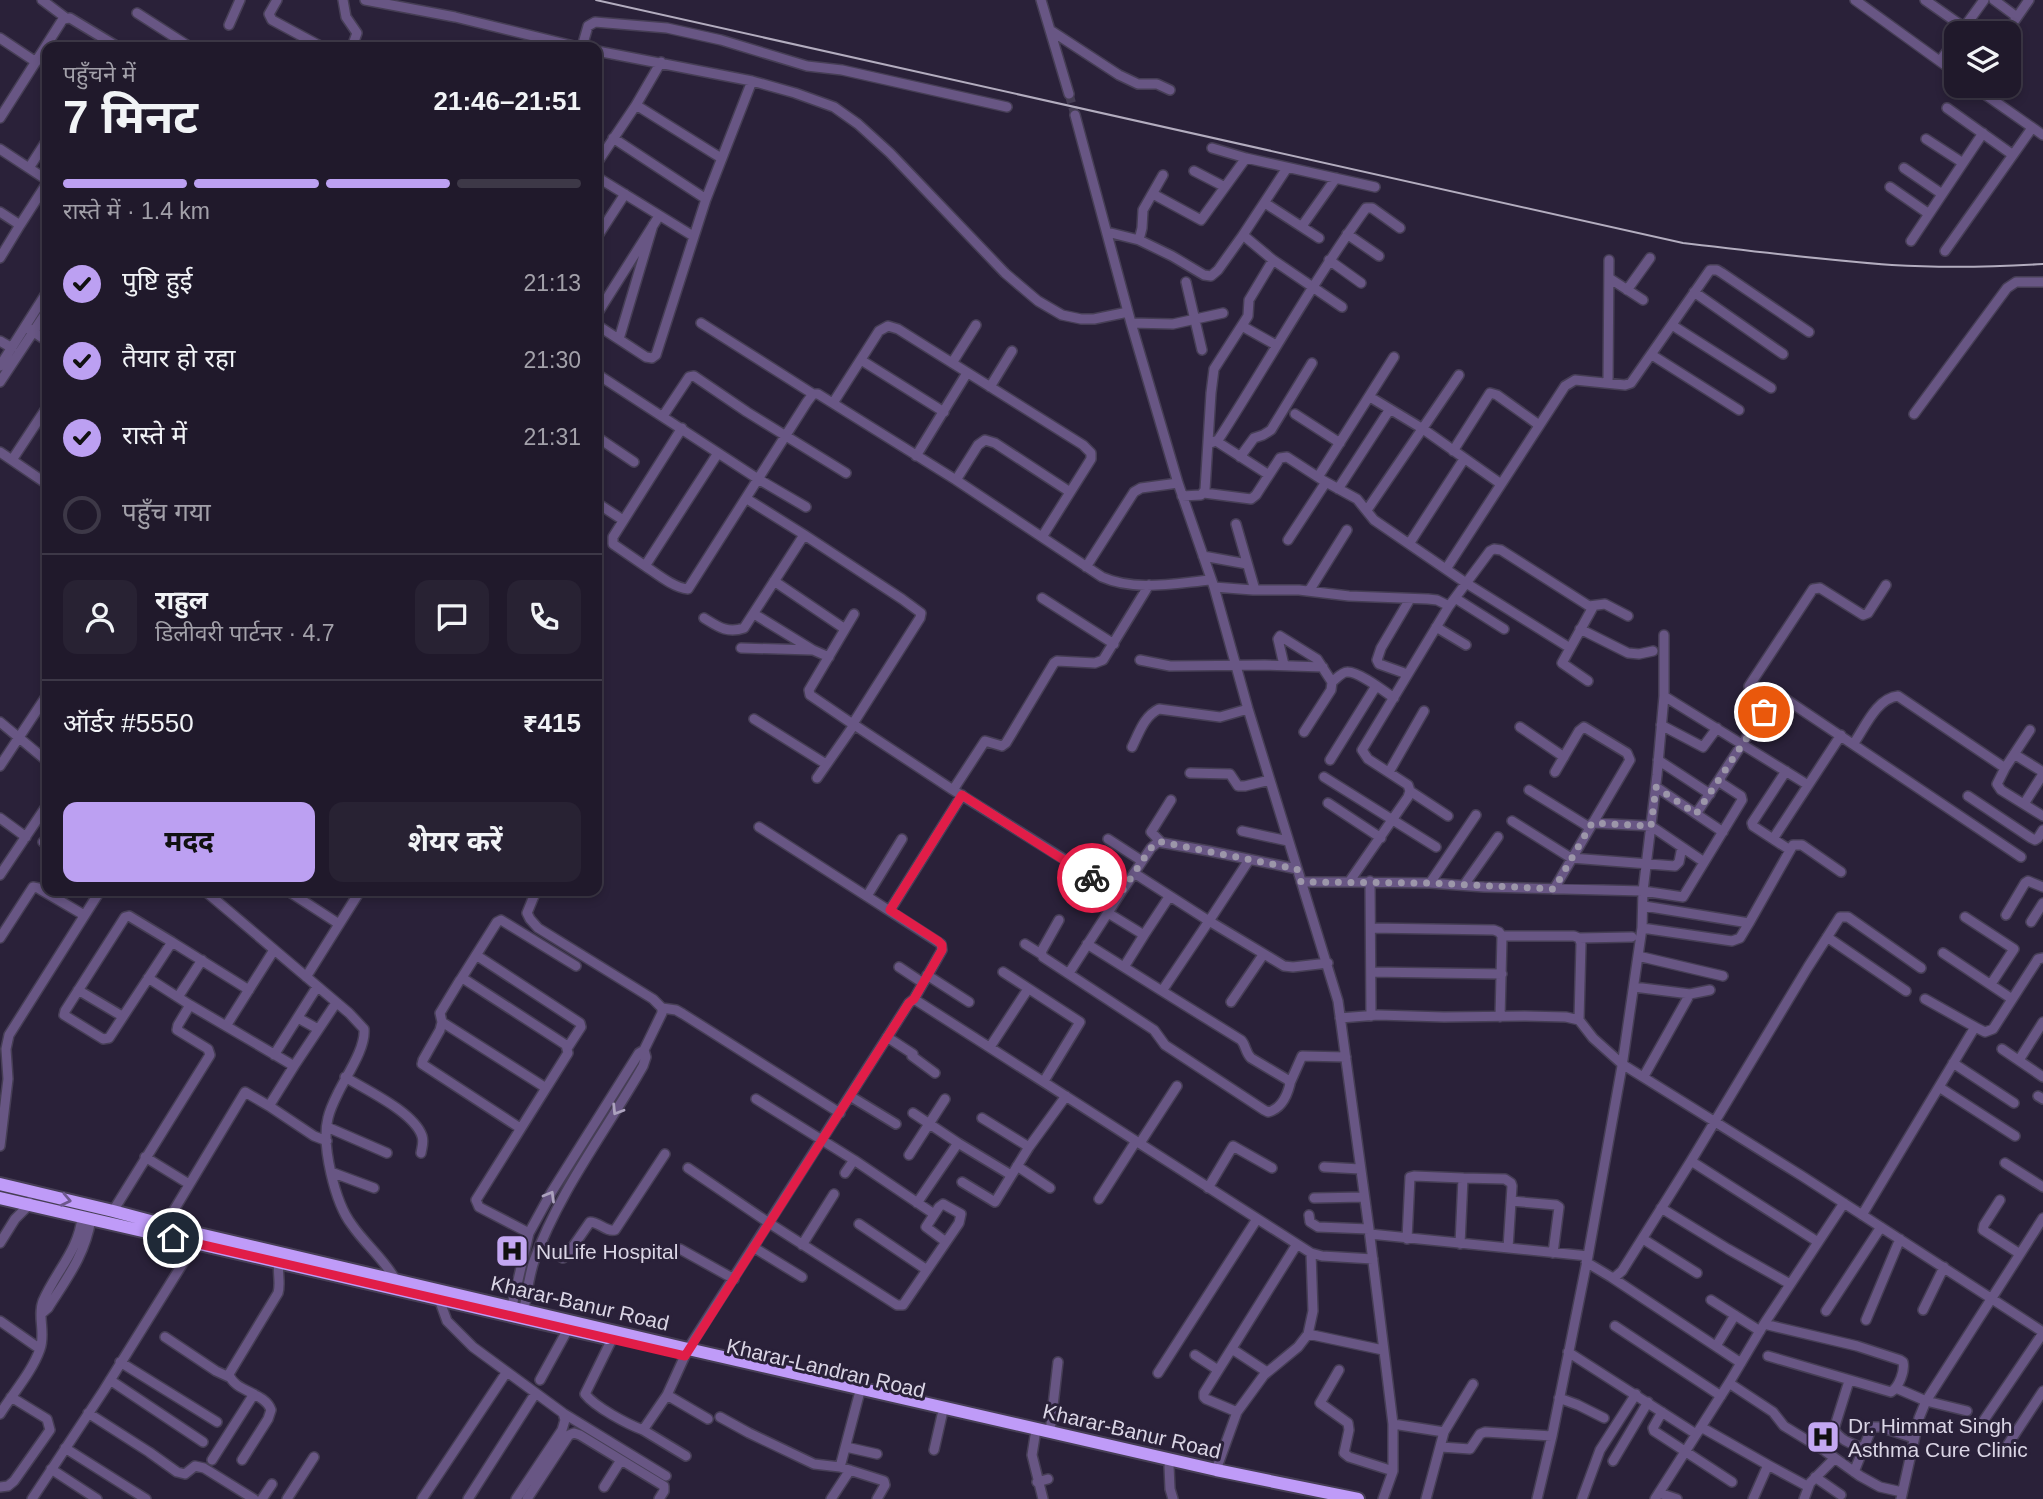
<!DOCTYPE html>
<html lang="hi">
<head>
<meta charset="utf-8">
<style>
  body { margin:0; font-family:Arial,"Noto Sans Devanagari",sans-serif; background:#282233; color:#f1f3f6; height:100vh; display:flex; flex-direction:column; font-size:26px; white-space:nowrap }
  * { box-sizing:border-box; margin:0 }
  p { font-size:23px; color:#a2a0a9 }
  .icon { flex:none; width:38px; height:38px; fill:none; stroke:currentColor; stroke-width:2; stroke-linecap:round; stroke-linejoin:round }
  .map { position:relative; flex:1; overflow:hidden }
  .panel { position:absolute; left:42px; top:42px; width:560px; height:854px; display:flex; flex-direction:column; background:#20192b; border-radius:14px; box-shadow:0 4px 10px #0003,0 0 0 2px #3d3847 }
  .panel>* { flex:none }
  .tools { position:absolute; left:1944px; top:21px; display:grid; gap:14px }
  .tools a { display:grid; place-items:center; width:77px; height:77px; border-radius:14px; background:#20192b; box-shadow:0 4px 10px #0003,0 0 0 2px #3d3847; font-size:35px }
  .pin { position:absolute; display:grid; place-items:center; width:60px; height:60px; color:#fff; margin:-30px; border:4px solid #fff; border-radius:50%; box-shadow:0 2px 7px #0007 }
  .courier { position:absolute; display:grid; place-items:center; width:70px; height:70px; margin:-35px; border:5px solid #e11d48; border-radius:50%; background:#fff; color:#222; box-shadow:0 2px 9px #0007 }
  .overview em { font-style:normal; font-weight:700 }
  .overview div { display:flex; flex-direction:column-reverse }
  .overview { display:flex; align-items:center; justify-content:space-between; height:119px; padding:0 21px }
  h1 { font-size:46px; font-weight:700; line-height:52px }
  .bar { display:grid; grid-template-columns:repeat(4,1fr); gap:10px 7px; align-content:center; height:84px; padding:0 21px }
  .bar i { height:9px; border-radius:5px; background:#3d3847 }
  .bar .on { background:#bca0f2 }
  .bar p { grid-column:span 4 }
  .line { display:flex; align-items:center; gap:18px; padding:0 21px; border-top:2px solid #3d3847 }
  .line div { flex:1 }
  .round { display:grid; place-items:center; flex:none; width:74px; height:74px; border-radius:14px; background:#282233 }
  ol { padding:0 21px; list-style:none }
  li { display:flex; align-items:center; gap:21px; height:77px }
  li p { margin-inline-start:auto }
  li .icon { padding:7px; border-radius:50%; background:#bca0f2; color:#111; stroke-width:4 }
  li:last-child { color:#a2a0a9 }
  li i { width:38px; height:38px; border:4px solid #3d3847; border-radius:50% }
  .primary-button { display:flex; gap:14px; margin-top:auto; padding:14px 21px }
  .primary-button a { flex:1; height:80px; border-radius:14px; background:#bca0f2; color:#111; font-size:28px; font-weight:700; line-height:80px; text-align:center }
  .primary-button a+a { background:#282233; color:#f1f3f6 }
  .map>svg:first-child { display:block }
</style>
</head>
<body>
<div class="map">
<svg width="2043" height="1499" viewBox="0 0 2043 1499">
  <rect width="100%" height="100%" fill="#2a2139"/>
  <g fill="none" stroke-linecap="round" stroke-linejoin="round">
    <path stroke="#443c53" stroke-width="9" stroke-dasharray="9 4.5" stroke-linecap="butt" d="M1069,94L1075,115"/>
    <defs>
      <path id="minor" d="M42,0L66,18
        M277,0L269,14L272,20L322,47
        M343,0L346,17L357,33L352,47
        M365,0L455,17L578,47
        M1041,0L1069,94
        M1855,0L1956,73
        M1925,0L1965,28
        M1994,0L2017,17
        M137,13L190,47
        M229,25L240,0
        M1050,30L1119,75L1138,84H1157L1170,90
        M1960,33L1984,0
        M2006,33L2029,0
        M0,38L36,62
        M582,47L588,26L595,22L667,28L721,40L807,66L842,70L1007,107
        M597,51L752,81L795,93L834,107L858,124L890,153L1005,273L1038,301L1062,315L1081,319H1094L1128,312
        M1940,61L1956,39
        M1973,86L2043,135
        M636,105L721,158
        M1947,108L2013,155
        M1075,115L1131,323L1178,483L1214,587L1248,709L1338,1001L1369,1229L1393,1424V1471L1383,1499
        M0,118L63,19L70,18L118,47
        M613,138L706,199
        M1926,139L1963,163
        M1212,148L1246,158L1375,187
        M0,149L47,180
        M597,163L636,105L661,62
        M29,168L47,140
        M1904,168L1942,194
        M1194,171L1225,187
        M597,177L693,236
        M1890,187L1929,214
        M1153,194L1201,220L1246,158
        M1265,203L1319,238
        M0,212L20,225L47,183
        M1302,226L1336,178
        M1107,232L1139,240L1142,228L1143,210L1163,175
        M1347,234L1379,256
        M1243,235L1273,260L1342,307
        M597,237L625,194
        M1139,240L1172,256L1204,275L1211,276L1218,270L1243,235L1287,168
        M1911,241L1983,133
        M1945,251L2032,128
        M0,258L20,225
        M1329,260L1361,283
        M1609,278L1643,300
        M1186,282L1202,350
        M1627,290L1650,258
        M1694,292L1783,354
        M597,314L659,216
        M701,323L813,394
        M1131,323L1173,324L1223,313
        M597,325L646,357L652,358L656,355L706,199L752,81
        M1672,325L1771,388
        M1242,326L1276,345
        M28,328L47,341
        M619,339L653,225
        M0,341L12,348
        M1652,355L1739,410
        M861,360L944,412
        M952,363L976,325
        M0,366L47,292
        M597,374L758,479L807,402L813,394H818L956,480L1102,577C1136,592 1176,583 1211,580
        M0,382L47,311
        M1608,383L1609,260
        M990,387L1012,351
        M1370,397L1423,429L1501,484
        M833,403L879,331L888,326L898,329L1083,445L1091,453V459L1042,537
        M1295,414L1340,443
        M1914,414L2007,288L2016,282H2043
        M663,416L689,377L694,376L747,412L846,473
        M597,437L634,462
        M1216,441L1269,475
        M1208,444L1218,440L1222,434C1270,359 1314,280 1366,208H1372L1400,228
        M1453,451L1490,393L1497,395L1539,425
        M0,452L47,484
        M718,453L645,566C657,574 674,588 688,589L758,479L806,507
        M916,456L967,373
        M1240,457L1254,438L1263,435L1271,430L1312,363
        M12,460L47,407
        M1318,477L1394,357
        M956,480L978,445L985,440L995,443L1070,492
        M1338,489L1390,409
        M1204,493L1251,499L1256,495L1280,458L1287,457L1324,481L1357,499L1374,520L1466,583L1570,648
        M1182,496L1201,495L1205,490L1211,393L1214,369L1248,316L1249,300L1273,260
        M747,499L803,534L902,599L921,613L920,618L854,722V725L856,726L953,790L1120,894L1151,848L1158,842L1209,851L1297,869
        M597,503L623,520
        M1367,510L1459,375
        M1236,524L1255,590
        M1288,540L1326,482
        M1409,544L1464,459
        M1203,556L1247,564
        M645,566L613,544V537L682,428
        M1086,567L1134,492L1141,488L1178,483
        M1446,569L1565,386L1575,380L1625,385L1631,383L1710,270H1717L1722,273L1809,332
        M774,581L845,629
        M1214,587L1253,590H1299L1349,596L1428,599L1437,600L1449,606
        M1309,591L1347,530
        M1042,598L1114,644
        M1455,598L1504,629
        M754,614L813,650L829,657
        M704,618C717,626 727,634 744,628L804,535
        M1436,627L1466,645
        M1580,629L1628,653L1639,654L1653,651
        M741,648L812,650
        M1140,660L1170,666L1265,665L1323,667
        M1284,665L1278,639L1280,636L1317,659L1332,682L1331,690L1304,732
        M1407,674L1379,664L1377,660L1381,648L1410,599
        M1588,681L1562,663L1593,607
        M1332,682C1336,679 1342,672 1347,672C1358,671 1384,691 1394,698
        M1664,696L1808,785
        M1764,712L1775,695L1778,694L2021,857
        M754,719L826,764
        M0,722L47,761
        M1661,725L1703,747L1717,728
        M1520,727L1564,757
        M2030,730L2005,768L1997,784L2001,790L2043,816
        M1854,743C1865,727 1877,698 1898,696L2005,768
        M1132,747C1139,733 1144,716 1159,709L1220,717L1248,709
        M2014,754L2043,772
        M1330,760L1376,686
        M1658,760L1710,794
        M0,766L47,695
        M1786,771L1752,823L1753,826L1790,850
        M1389,772L1424,711
        M1190,773L1230,774L1238,786H1245L1270,780
        M1324,777L1436,847
        M817,778L854,725L810,695L809,690L854,614
        M1656,787L1723,832
        M953,790L985,741L1002,746L1006,743L1054,663L1057,661L1095,663L1103,660L1149,585
        M1529,790L1589,827
        M1410,791L1448,816
        M1968,796L2031,838L2035,840L2038,838L2043,830
        M1328,803L1381,838
        M2024,804L2043,774
        M1696,814L1720,778
        M0,818L26,837
        M1512,821L1571,858L1675,866L1679,862L1682,847
        M1592,823L1651,826L1704,862
        M759,827L941,944L942,950L914,999
        M1242,831L1288,841
        M1108,839L1142,861
        M1773,839L1841,735
        M43,842L47,845
        M1161,842L1151,832L1171,800
        M1249,860L1209,921L1284,966L1293,967L1328,963
        M0,875L47,805
        M1370,881L1371,1016
        M1301,882H1349L1408,797L1410,791L1408,785L1368,759L1362,750L1449,606L1490,551L1494,549L1501,550L1589,606L1605,604L1628,616
        M1349,882L1430,883L1484,887L1643,891L1683,897L1742,800L1741,796L1721,783L1720,778L1765,709L1763,706L1750,696L1749,686L1813,589L1820,588L1863,615L1868,613L1886,585
        M1430,883L1476,815
        M1464,885L1498,837
        M1554,889L1630,760L1627,753L1584,727L1579,731L1555,772
        M205,891L349,1013L364,1029C366,1048 346,1076 338,1093C334,1101 330,1109 328,1118C321,1145 335,1203 352,1225C365,1244 384,1259 395,1279L394,1283
        M288,891L339,924
        M867,896L902,839
        M890,910L962,795
        M1108,913L1144,935L1169,897
        M2006,915L2025,883L2028,881L2043,887
        M1965,917L2014,949L1991,984
        M1059,920L1041,952L1043,957L1154,1030L1165,1045L1264,1110L1268,1112C1281,1109 1287,1096 1290,1084L1288,1080L1251,1058C1245,1052 1246,1045 1241,1040L1162,991L1209,921L1134,873
        M2031,922L2043,903
        M1749,923L1793,845H1802L1841,872
        M1371,928L1494,930L1499,932L1502,936
        M1642,928L1732,941L1740,938L1749,923L1644,906
        M1827,937L1906,991
        M0,938L33,887L38,888L84,915
        M1579,938L1632,937
        M172,942L129,916L125,917L65,1011L64,1015L103,1039L109,1038L172,942L249,990
        M1025,944L1041,954
        M1087,944L1162,991
        M1943,953L2012,999
        M476,955L580,1023L581,1027L568,1047
        M1638,956L1723,976
        M899,967L923,983
        M1124,967L1144,935
        M1003,972L1080,1022L1044,1081
        M1371,972L1502,974
        M1069,973L1120,894
        M927,975L969,1002
        M306,977L360,891
        M148,978L190,1005
        M461,979L497,922L501,920L576,966
        M1634,987L1690,994L1710,990
        M78,990L122,1016
        M178,997L202,960
        M1925,999L1975,1027
        M1231,1002L1263,955
        M662,1008L676,1010L683,1014L840,1113
        M1500,1017L1502,936H1574L1579,938L1581,943L1579,1020
        M298,1018L318,1029
        M1340,1018L1378,1015L1444,1017L1525,1016L1566,1017L1579,1020L1593,1038L1622,1064L1802,1176L2043,1332
        M442,1022L546,1088
        M226,1026L294,1066L336,1003
        M887,1037L913,1054L912,1056L935,1073
        M990,1047L1028,989
        M2002,1049L2043,1077
        M274,1055L317,987
        M2019,1060L2043,1022
        M1953,1063L2014,1103
        M1644,1076L1690,994
        M345,1077C366,1090 414,1112 422,1136C424,1142 422,1147 421,1153
        M1290,1083L1302,1056L1346,1057
        M1939,1087L2015,1136
        M850,1096L896,1124
        M2038,1096L2043,1099
        M756,1099L854,1160L934,1214
        M269,1106L314,1136L327,1141
        M913,1113L958,1143L1011,1175
        M982,1118L1029,1147
        M327,1127L387,1153
        M520,1128L422,1064L423,1060L440,1030L442,1022L440,1013L460,980L464,979L566,1045L568,1053L476,1200L479,1207L529,1233
        M1140,1143L1177,1086
        M0,1146L8,1079L6,1049L9,1035L100,891
        M909,1155L945,1099
        M145,1157L189,1184
        M1691,1161L1818,1242
        M2005,1163L2043,1187
        M1017,1166L1050,1188
        M1324,1167L1360,1169
        M688,1168L769,1223L897,1305H903L959,1223L961,1214L943,1204L939,1207L926,1227L946,1242
        M331,1172L374,1188
        M845,1173L854,1160
        M962,1182L995,1202L1029,1147L1066,1096
        M1208,1188L1233,1146L1272,1168
        M1314,1198L1364,1197
        M1099,1199L1136,1141
        M2000,1200L1984,1225L1983,1230L2020,1254
        M1511,1201L1556,1205L1559,1207L1553,1253
        M917,1203L958,1143
        M1661,1208L1728,1249L1790,1284
        M113,1211L210,1055L208,1049L177,1030L178,1025L190,1005L226,1026L274,950
        M1309,1215L1310,1222L1318,1227L1369,1229
        M1862,1215L1975,1027L1985,1032L1993,1029L2038,959L2043,958
        M859,1224L927,1270
        M165,1225L245,1092L269,1106L294,1066
        M1370,1234L1588,1256
        M1407,1239L1410,1177L1414,1176L1463,1178
        M1643,1239L1697,1273
        M0,1243L15,1219L26,1208L29,1202
        M1297,1244L1204,1393V1397L1206,1399L1237,1412L1264,1375L1298,1347L1308,1334L1313,1311L1311,1253
        M1460,1244L1463,1178L1505,1179L1511,1183L1512,1186L1508,1248
        M540,1245L563,1258L567,1255L590,1222C599,1222 606,1232 615,1230L665,1154
        M802,1245L834,1194
        M753,1247L802,1277
        M680,1249L734,1279
        M1586,1262L1611,1277H1615L1622,1271L1691,1161L1808,967L1840,917H1848L1921,968
        M1611,1277L1741,1363
        M439,1299L447,1321L473,1347L563,1413L565,1420L562,1430L516,1499
        M1711,1300L1760,1331
        M512,1306L529,1233L551,1193L639,1053L644,1050L662,1013V1008L653,999L538,928L530,919L527,913L536,891
        M524,1309C527,1293 529,1276 534,1261C559,1191 606,1131 643,1066L646,1057L644,1050
        M1923,1310L1944,1267
        M1826,1311L1881,1227
        M41,1314L48,1308C67,1278 85,1255 91,1219
        M1866,1320L1900,1239
        M0,1321L40,1349
        M1764,1324L1857,1346L1900,1360L1903,1362C1905,1371 1899,1387 1891,1392L1768,1356
        M1615,1326L1721,1396
        M1308,1334L1383,1350
        M165,1337L216,1371L229,1377
        M612,1339L585,1394C595,1407 627,1424 643,1430L667,1395L688,1349L909,1003L914,999L1311,1253L1322,1256L1373,1259
        M1716,1346L1735,1315
        M1232,1349L1267,1372
        M1568,1352L1696,1434
        M1195,1355L1218,1370
        M120,1362L217,1422
        M1339,1370L1320,1403L1348,1423L1349,1430L1344,1453L1349,1457L1393,1471
        M1158,1373L1257,1219
        M110,1380L203,1442
        M540,1380L568,1329
        M1849,1381L1834,1429C1839,1440 1852,1444 1863,1448
        M1729,1383L1773,1412L1784,1426L1825,1451L1860,1476L1880,1487L1902,1492
        M1896,1388L1926,1401L1967,1411
        M667,1395L708,1419
        M1559,1398L1578,1405L1604,1418
        M1662,1412L1653,1428L1654,1431L1732,1482
        M88,1413L149,1452L177,1472L185,1474L195,1466L204,1468L254,1499
        M563,1413L666,1476
        M0,1414C13,1393 32,1372 40,1349C46,1333 37,1316 43,1301C56,1271 79,1250 82,1217
        M720,1417L749,1433L814,1464L840,1467L859,1395
        M1984,1420L2043,1333
        M1393,1424L1444,1432
        M1701,1427L1768,1465L1753,1499
        M643,1430L686,1456
        M1050,1432L1058,1362
        M1035,1436L1032,1455L1043,1499
        M846,1447L877,1454
        M1441,1447L1470,1449L1480,1434L1485,1432L1552,1436
        M65,1448L146,1499
        M934,1450L942,1415
        M2003,1452L2043,1391
        M212,1460L254,1394
        M242,1460L268,1419L271,1410C265,1392 234,1392 229,1374L278,1293C281,1283 277,1273 279,1262
        M1613,1461L1648,1402
        M1768,1465L1807,1486
        M1169,1466L1170,1489L1173,1499
        M840,1467L884,1481L885,1485L877,1499
        M51,1469L97,1499
        M1216,1470L1237,1412
        M1854,1472L1872,1427H1880L1914,1438
        M1815,1477L1841,1495
        M1037,1482L1048,1479
        M0,1487L8,1486L14,1481L50,1430L47,1419L11,1397
        M604,1487L621,1460
        M1659,1493L1677,1499
        M32,1499L104,1390L198,1239
        M262,1499L272,1484
        M287,1499L314,1457
        M422,1499L506,1373
        M468,1499L535,1394
        M527,1499L569,1435L574,1433L580,1435L664,1486V1491L659,1499
        M831,1499L850,1470
        M1426,1499L1444,1432L1473,1384
        M1537,1499L1552,1436L1588,1256L1622,1066L1642,928L1643,891L1657,775L1664,696V635
        M1582,1499L1600,1450L1636,1394
        M1655,1499L1729,1383L1764,1324L1844,1203
        M1804,1499L1810,1483L1834,1459
        M1901,1499L1919,1418L1926,1401L2043,1218"/>
      <path id="highway" d="M0,1184L113,1211L199,1234L688,1349L1216,1470L1358,1499
        M0,1198L607,1338"/>
    </defs>
    <use href="#minor" stroke="#463e55" stroke-width="12"/>
    <use href="#highway" stroke="#463e55" stroke-width="16"/>
    <use href="#minor" stroke="#685684" stroke-width="9"/>
    <use href="#highway" stroke="#bf9bf8" stroke-width="12"/>
    <path stroke="#b3adbf" stroke-width="2" d="M596,0L1683,243C1753,251 1822,260 1892,265C1942,268 1993,267 2043,264"/>
  </g>
  <defs><path id="oneway-chevron" d="M-2-3.5L2.5 0L-2 3.5" fill="none" stroke-width="1.6" stroke-linecap="round" stroke-linejoin="round" transform="scale(1.75)"/></defs>
  <g stroke="#aca2be">
    <use href="#oneway-chevron" transform="translate(617 1110) rotate(122)"/>
    <use href="#oneway-chevron" transform="translate(550 1196) rotate(-60)"/>
  </g>
  <use stroke="#6d588f" href="#oneway-chevron" transform="translate(66 1200) rotate(12)"/>
  <g fill="none" stroke-linecap="round" stroke-linejoin="round">
    <path stroke="#9c96a9" stroke-width="7" stroke-dasharray="0 12.6" d="M1092,878L1120,894L1151,848L1155,843L1161,842L1297,869L1301,882L1430,883L1554,889L1592,823L1651,826L1656,787L1696,814L1764,712"/>
    <path stroke="#e11d48" stroke-width="9" d="M173,1238L685,1356L909,1003L914,999L942,950V945L938,941L890,910L962,795L1092,878"/>
  </g>
  <defs>
    <symbol id="hospital-square" viewBox="-11 -11 22 22"><rect x="-9" y="-9" width="18" height="18" rx="4" fill="#c3a7f2" stroke="#2a2139"/><path d="M-5-5h3v3.5h4V-5h3V5h-3V1.5h-4V5h-3Z" fill="#111"/></symbol>
  </defs>
  <g fill-rule="evenodd">
    <use href="#hospital-square" x="493" y="1232" width="38" height="38"/>
    <use href="#hospital-square" x="1804" y="1418" width="38" height="38"/>
  </g>
  <g text-anchor="middle" dominant-baseline="central" stroke-width="6" stroke-linejoin="round" paint-order="stroke">
    <g font-size="21" fill="#dad5e5" stroke="#2a2139" text-anchor="start">
      <text x="536" y="1251">NuLife Hospital</text>
      <text x="1848" y="1425">Dr. Himmat Singh<tspan x="1848" dy="24">Asthma Cure Clinic</tspan></text>
    </g>
    <g font-size="21" fill="#dad5e5" stroke="#2a2139">
      <text transform="translate(580 1303) rotate(13)">Kharar-Banur Road</text>
      <text transform="translate(826 1368) rotate(13)">Kharar-Landran Road</text>
      <text transform="translate(1132 1431) rotate(13)">Kharar-Banur Road</text>
    </g>
  </g>
</svg>
<div class="tools">
<a><svg class="icon" aria-label="layers" viewBox="0 0 24 24"><path d="M12 4l9 5-9 5-9-5zM3 14l9 5 9-5"/></svg></a>
</div>
<div class="pin" style="left:1764px;top:712px;background:#ea580c"><svg class="icon" aria-label="bag" viewBox="0 0 24 24"><path d="M5 8h14l-1 12H6zM9 8a3 3 0 0 1 6 0"/></svg></div>
<div class="pin" style="left:173px;top:1238px;background:#1f2937"><svg class="icon" aria-label="home" viewBox="0 0 24 24"><path d="M3 11l9-7 9 7M6 9v11h12V9"/></svg></div>
<div class="courier" style="left:1092px;top:878px"><svg class="icon" aria-label="bike" viewBox="0 0 24 24"><circle cx="6" cy="16" r="4"/><circle cx="18" cy="16" r="4"/><path d="M6 16l4-8h5l3 8M10 8l3 8H6M13 5h3"/></svg></div>
<section class="panel">
<div class="overview"><div><h1>7 मिनट</h1><p>पहुँचने में</p></div><em>21:46–21:51</em></div>
<div class="bar"><i class="on"></i><i class="on"></i><i class="on"></i><i></i><p>रास्ते में · 1.4 km</p></div>
<ol>
<li><svg class="icon" aria-label="check" viewBox="0 0 24 24"><path d="M5 12l5 5 9-10"/></svg>पुष्टि हुई<p>21:13</p></li>
<li><svg class="icon" aria-label="check" viewBox="0 0 24 24"><path d="M5 12l5 5 9-10"/></svg>तैयार हो रहा<p>21:30</p></li>
<li><svg class="icon" aria-label="check" viewBox="0 0 24 24"><path d="M5 12l5 5 9-10"/></svg>रास्ते में<p>21:31</p></li>
<li><i></i>पहुँच गया</li>
</ol>
<div class="line" style="height:126px"><a class="round"><svg class="icon" aria-label="person" viewBox="0 0 24 24"><circle cx="12" cy="8" r="4"/><path d="M4 21q1-7 8-7t8 7"/></svg></a><div><b>राहुल</b><p>डिलीवरी पार्टनर · 4.7</p></div><a class="round"><svg class="icon" aria-label="chat" viewBox="0 0 24 24"><path d="M4 5h16v11H9l-5 4z"/></svg></a><a class="round"><svg class="icon" aria-label="phone" viewBox="0 0 24 24"><path d="M5 4h4l2 5-3 2q2 4 5 5l2-3 5 2v4C11 20 4 13 5 4z"/></svg></a></div>
<div class="line" style="height:91px"><div>ऑर्डर #5550</div><b>₹415</b></div>
<div class="primary-button"><a>मदद</a><a>शेयर करें</a></div>
</section>
</div>
</body>
</html>
